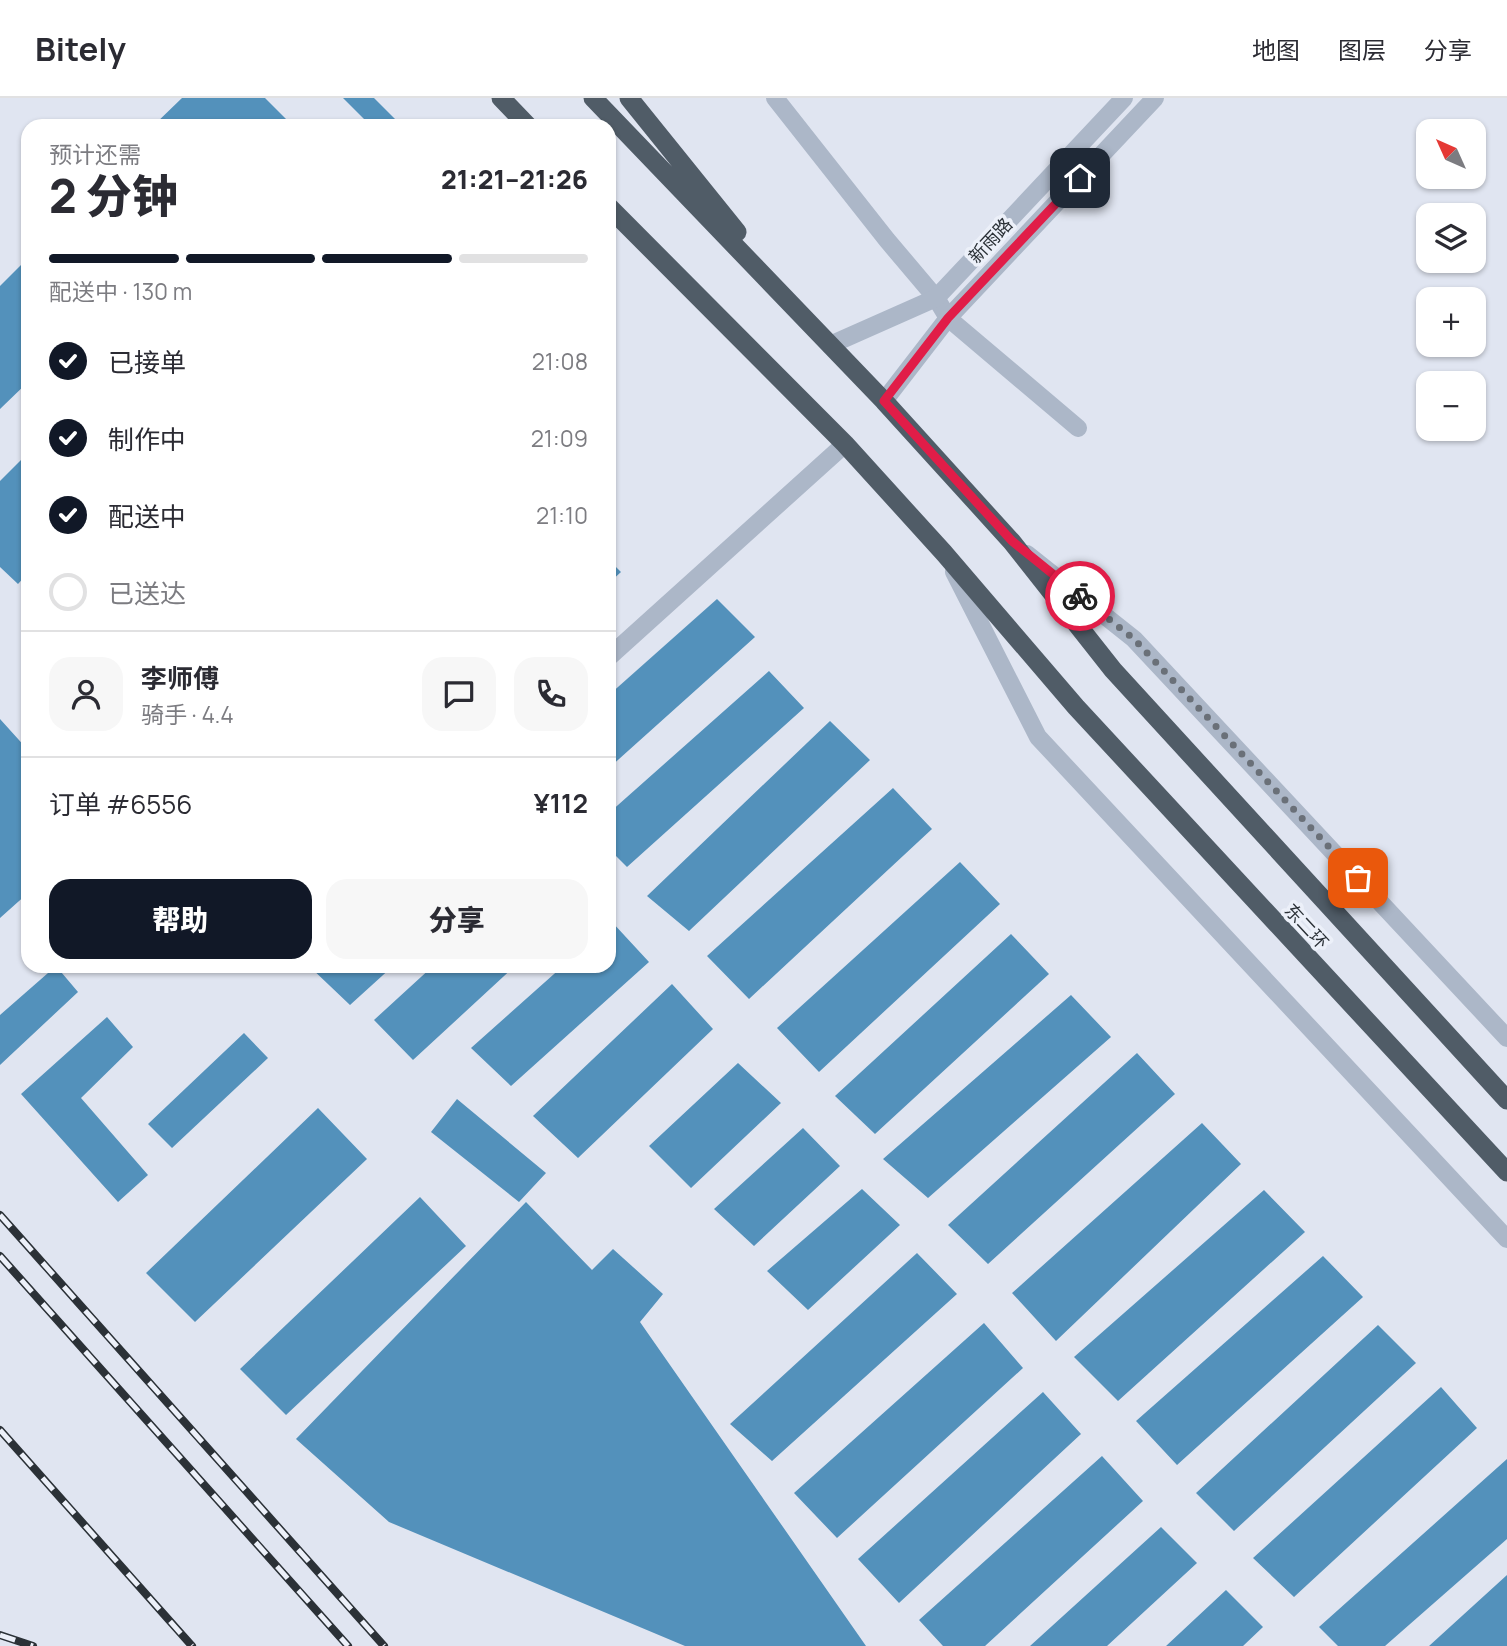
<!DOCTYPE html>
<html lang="zh">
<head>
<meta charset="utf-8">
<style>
  body { margin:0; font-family:Manrope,"Noto Sans SC",sans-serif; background:#f7f7f7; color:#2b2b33; height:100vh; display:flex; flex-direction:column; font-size:26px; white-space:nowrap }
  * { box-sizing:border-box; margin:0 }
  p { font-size:23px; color:#7c7c81 }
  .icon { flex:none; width:38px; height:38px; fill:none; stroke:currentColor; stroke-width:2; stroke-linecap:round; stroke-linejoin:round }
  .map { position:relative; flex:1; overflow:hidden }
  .side { position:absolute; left:21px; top:21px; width:595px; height:854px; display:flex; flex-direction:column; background:#fff; border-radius:21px; box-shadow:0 2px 5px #0004 }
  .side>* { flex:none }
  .needle { width:46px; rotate:315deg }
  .tools { position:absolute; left:1416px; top:21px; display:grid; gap:14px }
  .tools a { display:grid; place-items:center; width:70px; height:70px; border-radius:14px; background:#fff; box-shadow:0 2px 5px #0004; font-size:35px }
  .pin { position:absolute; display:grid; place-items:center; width:60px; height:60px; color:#fff; margin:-30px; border-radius:14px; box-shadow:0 4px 10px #0006 }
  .courier { position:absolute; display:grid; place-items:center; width:70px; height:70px; margin:-35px; border:5px solid #e11d48; border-radius:50%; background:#fff; color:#222; box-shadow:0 2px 9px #0007 }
  .headline em { font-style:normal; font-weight:800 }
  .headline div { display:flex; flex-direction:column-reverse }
  .headline { display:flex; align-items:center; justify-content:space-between; height:119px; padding:0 28px }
  h1 { font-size:46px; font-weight:800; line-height:52px }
  .bar { display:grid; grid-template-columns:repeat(4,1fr); gap:10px 7px; align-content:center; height:84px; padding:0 28px }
  .bar i { height:9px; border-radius:5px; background:#e1e1e2 }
  .bar .active { background:#111827 }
  .bar p { grid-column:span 4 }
  .line { display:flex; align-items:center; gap:18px; padding:0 28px; border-top:2px solid #e1e1e2 }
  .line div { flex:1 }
  .round { display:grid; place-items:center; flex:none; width:74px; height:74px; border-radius:21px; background:#f7f7f7 }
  ol { padding:0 28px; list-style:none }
  li { display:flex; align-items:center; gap:21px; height:77px }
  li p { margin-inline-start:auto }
  li .icon { padding:7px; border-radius:50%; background:#111827; color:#fff; stroke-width:4 }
  li:last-child { color:#7c7c81 }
  li i { width:38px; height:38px; border:4px solid #e1e1e2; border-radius:50% }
  .primary-button { display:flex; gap:14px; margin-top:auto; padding:14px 28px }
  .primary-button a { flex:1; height:80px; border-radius:21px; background:#111827; color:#fff; font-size:28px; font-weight:800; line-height:80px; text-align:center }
  .primary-button a+a { background:#f7f7f7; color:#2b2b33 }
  header { display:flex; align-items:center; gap:42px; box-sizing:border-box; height:98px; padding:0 35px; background:#fff; border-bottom:2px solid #e1e1e2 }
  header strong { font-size:33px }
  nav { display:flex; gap:38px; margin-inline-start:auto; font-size:24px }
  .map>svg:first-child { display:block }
</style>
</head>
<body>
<header>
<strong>Bitely</strong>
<nav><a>地图</a><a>图层</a><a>分享</a></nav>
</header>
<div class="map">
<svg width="1507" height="1548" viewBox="0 0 1507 1548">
  <rect width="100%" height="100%" fill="#e0e5f1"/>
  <path fill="#5391bb" d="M182,0H265L288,23L283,28H153Z
    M343,0H374L402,28H371Z
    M21,167L28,174V284L0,311V188Z
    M28,355V475L18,486L0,469V383Z
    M609,462L621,474L609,485Z
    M717,501L755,539L609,670V597Z
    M769,573L804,610L627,769L609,751V715Z
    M0,621L28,652V795L0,820Z
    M830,623L870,662L689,833L647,798Z
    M893,690L932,731L749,901L707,858Z
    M960,764L1000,806L819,974L777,930Z
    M612,824L649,864L511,988L471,950L563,868H609V827Z
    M1011,836L1049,876L875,1036L835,998Z
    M56,868L78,894L0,967V917Z
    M309,868H393L350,907Z
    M433,868H515L413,962L374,922Z
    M672,886L713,931L578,1060L533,1018Z
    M1071,897L1111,939L928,1100L883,1061Z
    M107,919L133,949L81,1000L148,1077L118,1104L21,996Z
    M244,935L268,960L172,1050L148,1026Z
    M1137,955L1175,996L988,1166L948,1127Z
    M738,965L781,1005L691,1090L649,1048Z
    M457,1001L546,1075L519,1104L431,1034Z
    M318,1010L367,1061L195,1224L146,1175Z
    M1202,1025L1241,1066L1056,1243L1012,1195Z
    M803,1030L840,1068L754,1148L714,1111Z
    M862,1091L900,1127L808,1212L767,1173Z
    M1264,1092L1305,1134L1118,1303L1074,1259Z
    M420,1099L466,1148L286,1317L240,1271Z
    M526,1104L592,1172L613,1151L663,1196L640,1224L866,1548H685L389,1424L296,1341Z
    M917,1155L957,1196L772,1363L730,1326Z
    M1323,1158L1363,1199L1177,1367L1136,1323Z
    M984,1225L1023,1270L837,1440L794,1395Z
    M1378,1227L1416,1265L1234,1433L1196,1395Z
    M1441,1289L1477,1330L1294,1499L1253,1460Z
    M1043,1294L1081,1336L899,1505L858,1461Z
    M1102,1358L1143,1403L985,1548H943L919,1522Z
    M1507,1361V1441L1385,1548H1338L1319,1529Z
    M1161,1429L1197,1465L1107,1548H1030Z
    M1507,1477V1548H1429Z
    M1226,1492L1263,1529L1243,1548H1166Z"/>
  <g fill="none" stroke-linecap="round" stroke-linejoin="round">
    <path stroke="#acb7c8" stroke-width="18" d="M775,0L887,142L936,200L948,220L1078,330
      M609,559L845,346"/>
    <path stroke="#acb7c8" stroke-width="18" d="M830,247L936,200L1124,0
      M884,303L948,220L1155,0
      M1027,456L1134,541L1507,940
      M954,474L1038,639L1507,1141"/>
    <path stroke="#505c67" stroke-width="19" d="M501,0L528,28
      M593,0L884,303L1012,444L1113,572L1507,1002
      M629,0L737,134
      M609,109L845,346L944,455L1076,609L1507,1074"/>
    <defs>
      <path id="rail" d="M0,1117L384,1548
        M0,1158L348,1548
        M0,1332L192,1548
        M0,1537L33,1548"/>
    </defs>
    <use href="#rail" stroke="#2b3137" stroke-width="8"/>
    <use href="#rail" stroke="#ecf0f9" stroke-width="5" stroke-dasharray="16" stroke-linecap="butt"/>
  </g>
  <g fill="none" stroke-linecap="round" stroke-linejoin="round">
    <path stroke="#6a7078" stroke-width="7" stroke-dasharray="0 12.6" d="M1080,498L1134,541L1358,780"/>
    <path stroke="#e11d48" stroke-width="9" d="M1080,80L948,220L884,303L1012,443L1080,498"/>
  </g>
  <g text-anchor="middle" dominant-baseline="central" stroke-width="7" stroke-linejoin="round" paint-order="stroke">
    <g font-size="18" fill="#2b3137" stroke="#ecf0f9">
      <text transform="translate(990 142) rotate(-47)">新雨路</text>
      <text transform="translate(1307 828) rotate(47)">东二环</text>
    </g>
  </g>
</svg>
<div class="tools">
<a><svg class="needle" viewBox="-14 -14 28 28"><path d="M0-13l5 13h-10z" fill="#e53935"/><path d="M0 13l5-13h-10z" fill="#7c7c81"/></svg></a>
<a><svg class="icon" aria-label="layers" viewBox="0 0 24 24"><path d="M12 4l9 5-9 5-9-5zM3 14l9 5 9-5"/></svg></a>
<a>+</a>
<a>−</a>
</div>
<div class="pin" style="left:1358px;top:780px;background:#ea580c"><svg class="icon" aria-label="bag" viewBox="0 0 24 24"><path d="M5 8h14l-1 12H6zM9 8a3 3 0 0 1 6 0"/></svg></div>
<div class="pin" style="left:1080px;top:80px;background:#1f2937"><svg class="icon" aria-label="home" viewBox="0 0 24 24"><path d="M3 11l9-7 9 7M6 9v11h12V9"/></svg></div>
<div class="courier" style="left:1080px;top:498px"><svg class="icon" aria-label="bike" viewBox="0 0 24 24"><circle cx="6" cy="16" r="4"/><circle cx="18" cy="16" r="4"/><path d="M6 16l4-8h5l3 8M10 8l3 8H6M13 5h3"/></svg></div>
<section class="side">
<div class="headline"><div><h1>2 分钟</h1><p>预计还需</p></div><em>21:21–21:26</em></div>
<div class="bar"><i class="active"></i><i class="active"></i><i class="active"></i><i></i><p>配送中 · 130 m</p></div>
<ol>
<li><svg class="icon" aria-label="check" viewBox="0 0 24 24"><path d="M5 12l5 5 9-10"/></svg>已接单<p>21:08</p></li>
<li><svg class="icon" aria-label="check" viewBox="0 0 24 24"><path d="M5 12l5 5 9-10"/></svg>制作中<p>21:09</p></li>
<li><svg class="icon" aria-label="check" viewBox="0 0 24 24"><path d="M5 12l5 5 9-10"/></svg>配送中<p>21:10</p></li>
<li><i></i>已送达</li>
</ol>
<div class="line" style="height:126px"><a class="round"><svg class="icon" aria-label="person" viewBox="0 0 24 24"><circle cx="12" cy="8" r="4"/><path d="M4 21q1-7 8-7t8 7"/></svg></a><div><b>李师傅</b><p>骑手 · 4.4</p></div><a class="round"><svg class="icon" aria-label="chat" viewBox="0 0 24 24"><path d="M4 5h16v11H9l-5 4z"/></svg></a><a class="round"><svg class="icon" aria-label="phone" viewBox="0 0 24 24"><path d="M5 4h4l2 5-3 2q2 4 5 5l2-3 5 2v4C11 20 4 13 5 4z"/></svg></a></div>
<div class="line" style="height:91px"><div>订单 #6556</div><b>¥112</b></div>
<div class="primary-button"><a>帮助</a><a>分享</a></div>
</section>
</div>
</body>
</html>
